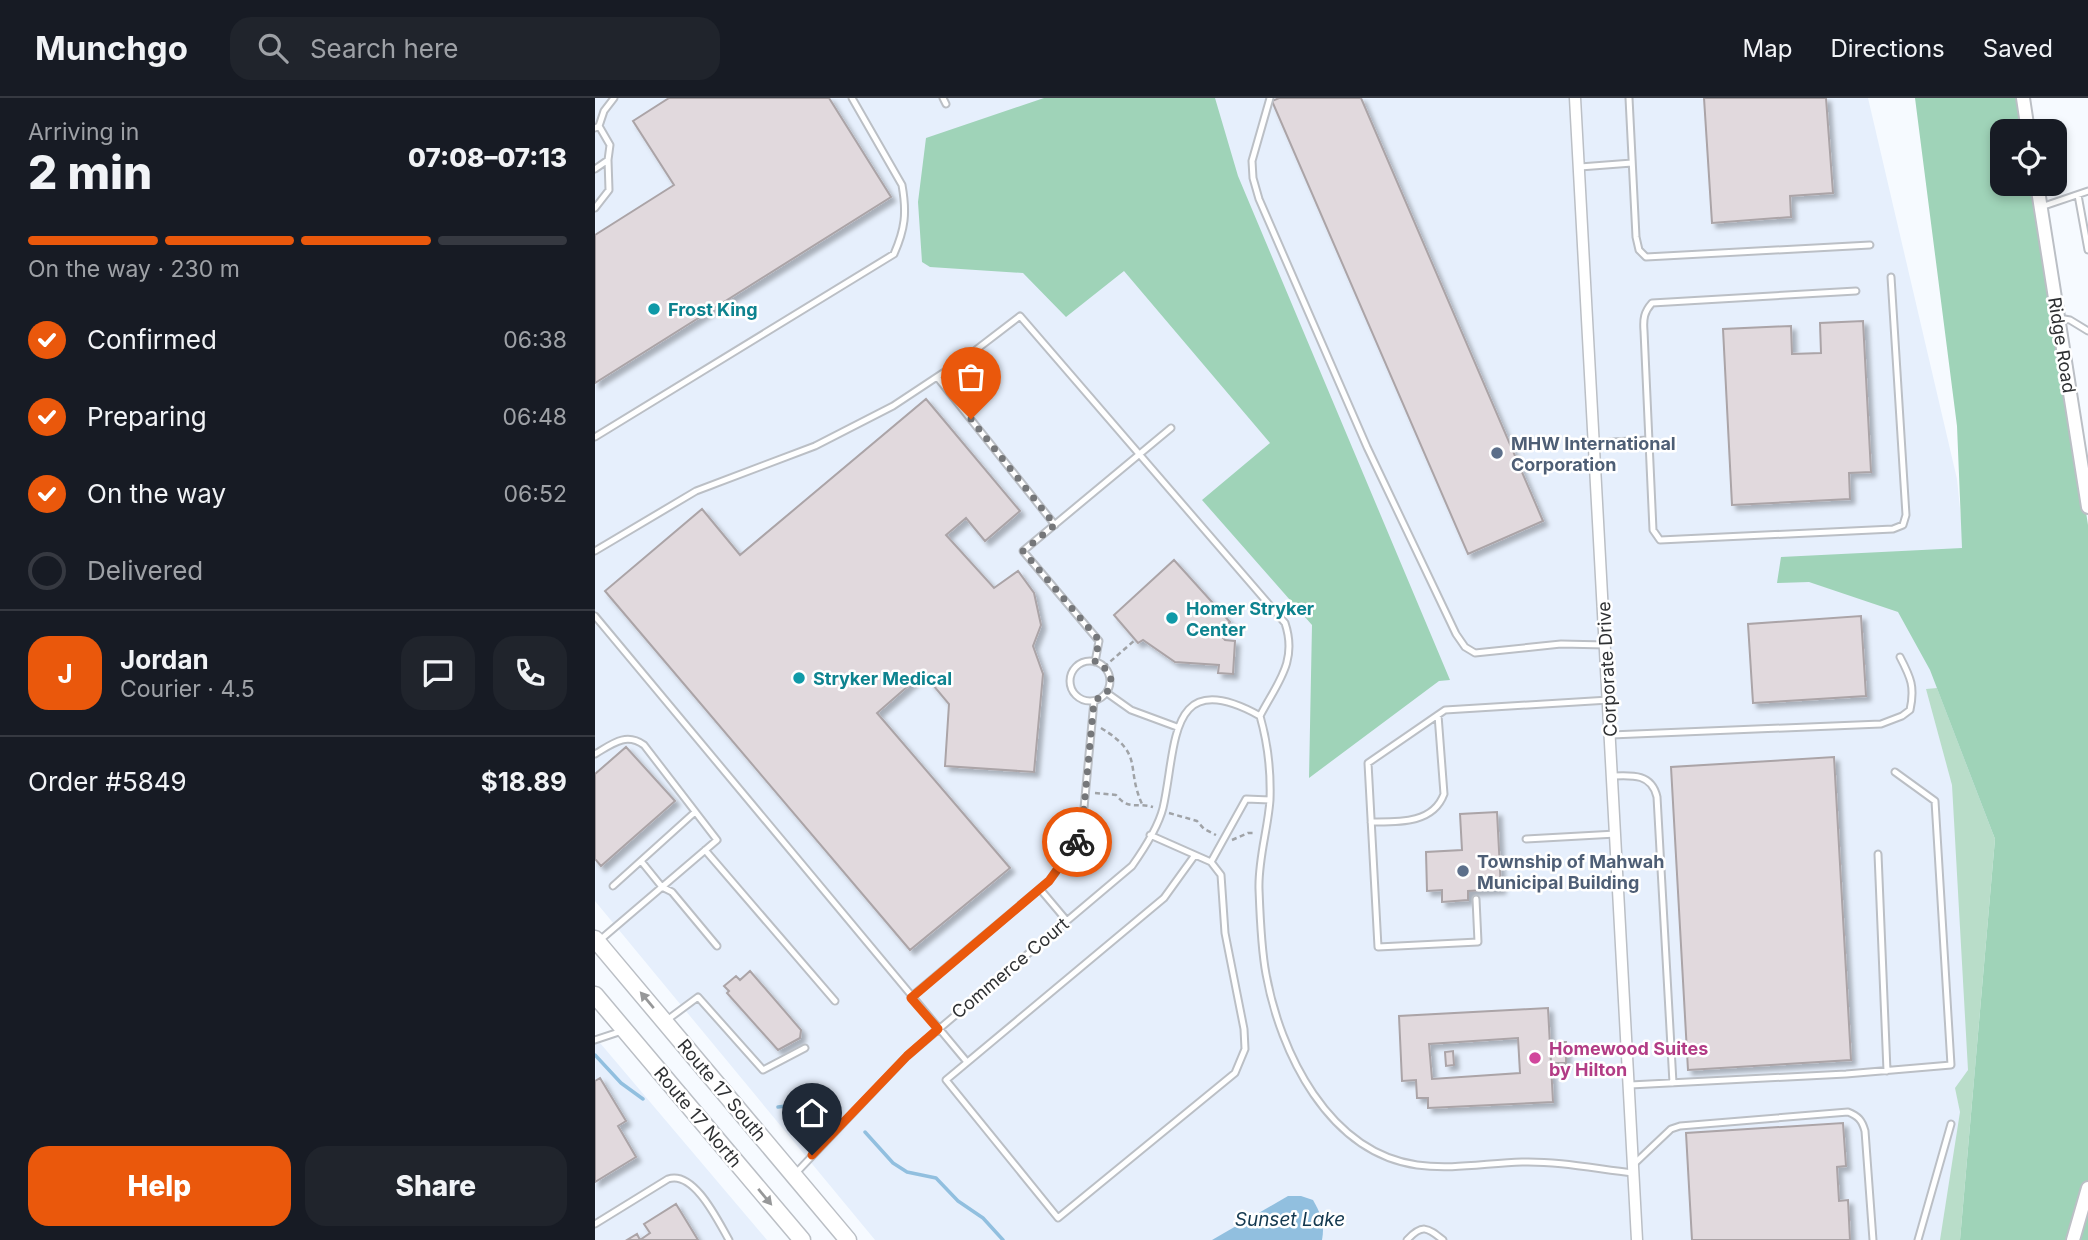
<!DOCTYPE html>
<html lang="en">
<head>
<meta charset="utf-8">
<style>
  body { margin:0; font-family:Inter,sans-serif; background:#20242c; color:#f1f3f6; height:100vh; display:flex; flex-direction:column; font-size:26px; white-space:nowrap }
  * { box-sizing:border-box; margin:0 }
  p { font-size:23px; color:#9ea1a6 }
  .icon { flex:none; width:38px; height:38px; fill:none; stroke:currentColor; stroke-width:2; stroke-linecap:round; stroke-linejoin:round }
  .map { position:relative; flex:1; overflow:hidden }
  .drawer { display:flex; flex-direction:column; background:#171b24; width:595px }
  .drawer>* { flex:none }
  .controls { position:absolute; left:1395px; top:21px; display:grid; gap:14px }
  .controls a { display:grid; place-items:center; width:77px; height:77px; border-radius:14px; background:#171b24; box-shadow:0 4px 10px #0003; font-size:35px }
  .pin { position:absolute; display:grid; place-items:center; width:60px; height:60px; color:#fff; margin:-72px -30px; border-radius:50% 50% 50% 0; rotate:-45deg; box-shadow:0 0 7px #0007 }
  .pin .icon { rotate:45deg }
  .courier { position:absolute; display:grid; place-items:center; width:70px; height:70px; margin:-35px; border:5px solid #ea580c; border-radius:50%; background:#fff; color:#222; box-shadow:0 2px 9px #0007 }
  .head em { font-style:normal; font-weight:800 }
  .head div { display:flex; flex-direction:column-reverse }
  .head { display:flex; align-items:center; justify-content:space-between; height:119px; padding:0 28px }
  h1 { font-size:46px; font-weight:800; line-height:52px }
  .bar { display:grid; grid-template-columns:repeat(4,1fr); gap:10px 7px; align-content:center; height:84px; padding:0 28px }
  .bar i { height:9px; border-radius:5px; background:#363941 }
  .bar .selected { background:#ea580c }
  .bar p { grid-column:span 4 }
  .line { display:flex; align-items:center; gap:18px; padding:0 28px; border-top:2px solid #363941 }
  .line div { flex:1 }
  .round { display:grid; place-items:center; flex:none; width:74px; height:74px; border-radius:21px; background:#20242c }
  ol { padding:0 28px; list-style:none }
  li { display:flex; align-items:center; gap:21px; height:77px }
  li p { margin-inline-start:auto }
  li .icon { padding:7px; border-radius:50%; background:#ea580c; color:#fff; stroke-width:4 }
  li:last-child { color:#9ea1a6 }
  li i { width:38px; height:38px; border:4px solid #363941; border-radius:50% }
  .action { display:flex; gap:14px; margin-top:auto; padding:14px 28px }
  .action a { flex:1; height:80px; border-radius:21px; background:#ea580c; color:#fff; font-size:28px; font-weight:800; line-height:80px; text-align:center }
  .action a+a { background:#20242c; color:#f1f3f6 }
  header { display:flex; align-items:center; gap:42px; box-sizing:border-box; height:98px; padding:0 35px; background:#171b24; border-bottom:2px solid #363941 }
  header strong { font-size:33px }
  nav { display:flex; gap:38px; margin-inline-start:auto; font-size:24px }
  .search { width:490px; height:63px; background:#20242c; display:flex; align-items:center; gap:18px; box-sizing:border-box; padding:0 24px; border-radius:21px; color:#9ea1a6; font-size:26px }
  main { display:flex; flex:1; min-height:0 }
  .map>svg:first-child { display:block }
</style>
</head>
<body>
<header>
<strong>Munchgo</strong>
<div class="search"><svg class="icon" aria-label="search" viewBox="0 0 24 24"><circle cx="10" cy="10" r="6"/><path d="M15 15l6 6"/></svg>Search here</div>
<nav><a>Map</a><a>Directions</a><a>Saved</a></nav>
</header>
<main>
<section class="drawer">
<div class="head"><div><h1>2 min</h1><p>Arriving in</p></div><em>07:08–07:13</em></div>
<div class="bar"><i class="selected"></i><i class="selected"></i><i class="selected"></i><i></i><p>On the way · 230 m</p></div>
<ol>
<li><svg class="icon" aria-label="check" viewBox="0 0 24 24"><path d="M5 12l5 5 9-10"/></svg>Confirmed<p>06:38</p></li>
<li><svg class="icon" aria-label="check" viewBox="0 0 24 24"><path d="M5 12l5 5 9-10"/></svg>Preparing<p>06:48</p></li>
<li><svg class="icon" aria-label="check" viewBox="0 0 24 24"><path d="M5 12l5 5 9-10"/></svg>On the way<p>06:52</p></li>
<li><i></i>Delivered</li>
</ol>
<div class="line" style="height:126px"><b class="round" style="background:#ea580c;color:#fff">J</b><div><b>Jordan</b><p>Courier · 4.5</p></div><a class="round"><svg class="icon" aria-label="chat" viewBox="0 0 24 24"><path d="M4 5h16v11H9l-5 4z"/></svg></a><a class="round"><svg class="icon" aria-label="phone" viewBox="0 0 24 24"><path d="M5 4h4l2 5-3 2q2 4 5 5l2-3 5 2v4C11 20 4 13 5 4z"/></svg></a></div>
<div class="line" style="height:91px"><div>Order #5849</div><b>$18.89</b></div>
<div class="action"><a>Help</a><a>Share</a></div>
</section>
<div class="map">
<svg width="1493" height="1142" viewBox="0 0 1493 1142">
  <defs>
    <filter id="shadow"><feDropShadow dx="4.5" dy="4.5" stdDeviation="2" flood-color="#0004"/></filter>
  </defs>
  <rect width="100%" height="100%" fill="#f6faff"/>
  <path fill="#e6effc" d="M0,0H1273L1362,381L1398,735L1379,982L1352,1142H280L0,803Z
    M0,939L172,1142H0Z"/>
  <path fill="#b9ddc9" d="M1342,590L1400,741L1365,1142H1345L1365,1014L1360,990L1373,972L1357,687L1331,591Z"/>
  <path fill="#9fd3b8" d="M449,0H620L643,78L855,582L844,583L714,680L717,527L607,402L675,345L529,173L471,219L428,175L335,169L327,164L323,104L331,40Z
    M1320,0H1427L1432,33H1407V86H1441L1493,427V1142H1365L1400,741L1335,572L1303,514L1214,484L1182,485L1186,459L1367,450L1362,328Z"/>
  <path fill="#91bfdf" d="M693,1098H706L718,1102C726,1116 730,1126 727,1142H617Z"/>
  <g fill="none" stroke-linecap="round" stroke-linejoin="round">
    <path stroke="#91bfdf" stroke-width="3.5" d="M0,957L26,985L48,1001
      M183,1009L208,1006L231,1011
      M270,1034L298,1065L312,1074L341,1080L363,1103L388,1120L408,1142"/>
  </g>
  <path fill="#e1d9dd" stroke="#aba4a7" stroke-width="2" fill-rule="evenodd" filter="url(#shadow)" d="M74,0H234L296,99L0,285V137L79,87L38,23Z
    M684,0H766L948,423L873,456L677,3Z
    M1109,0H1231L1238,95L1195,98L1196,119L1117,125Z
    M1268,223L1276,374L1254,375L1255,401L1137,407L1128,231L1196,228L1197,256L1226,255L1225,225Z
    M331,301L425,413L390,443L371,420L351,437L399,490L423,473L439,495L446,527L438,548L448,576L439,674L350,668L354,606L328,575L282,615L415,770L315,852L10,493L107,411L145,457Z
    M579,462L635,524L623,534L630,542L640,543L638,576L623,575L624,567L580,564L548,542L543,545L519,517Z
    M1266,518L1271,598L1158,605L1153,526Z
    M31,649L80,703L6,768L0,761V676Z
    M1239,659L1256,962L1093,972L1076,669Z
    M902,714L906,791L873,793V802L847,804V792L832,793L831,754L867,752L865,716Z
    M155,873L206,932L205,940L183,952L132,895L134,893L129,888L141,878L145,882Z
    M953,910L958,1004L833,1010V1000H822L821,982L807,983L804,918ZM923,940L925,975L837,981L834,946Z
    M955,944H971V965H956Z
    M858,953L859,967L851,968L850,954Z
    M5,980L31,1023L23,1028L41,1059L0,1084V983Z
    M1248,1025L1251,1068L1242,1069L1244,1103L1253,1102L1255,1142H1097L1091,1035Z
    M81,1106L103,1142H32L42,1136L45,1142L55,1135L49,1126Z"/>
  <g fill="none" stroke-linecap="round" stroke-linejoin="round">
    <defs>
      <path id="service" d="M348,0L351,6
        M675,0L657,63L658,80L664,101L772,349L861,536L870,549L880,555L966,546L1011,547
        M1034,0L1041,139L1044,152L1051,159L1275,147
        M4,28L9,13L19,0
        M0,30L4,28L15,47L13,62L0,71
        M985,69L1037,65
        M1483,97L1493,152
        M1446,109L1493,93
        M0,110L14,92L13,62
        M1261,193L1057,205C1049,214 1048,221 1049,233L1058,432L1065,442L1298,431L1308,427L1311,417L1296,179
        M1464,220L1475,222L1493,233
        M342,279L460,427
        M0,339L299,156C310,131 312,115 307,87L257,0
        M999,345L1054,342
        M0,453L101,393L220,348L298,308L369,261L425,218L690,525C703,564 682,585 665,618
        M0,518L372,964
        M475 583a20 20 0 1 1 40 0a20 20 0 1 1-40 0Z
        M500,564L504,543L428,453L576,330
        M512,595L536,612L582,629
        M1016,637L1286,626L1307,618L1315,612C1320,589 1316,580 1305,559
        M0,656C17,646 31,634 49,647L122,742L5,842
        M1018,678C1038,677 1057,676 1062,699L1078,985
        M776,724C803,724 838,726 849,696L843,617
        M555,737L616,764L626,777L630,835L649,931L650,951L640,975L463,1120L351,982L569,800L600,757
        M931,741L1021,736
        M110,752L240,903
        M1283,756L1292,973
        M46,763L67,789L77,794L122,848
        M616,764L651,701L675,702
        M18,788L100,714
        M445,791L472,823
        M881,801L883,844L783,849L773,665L850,612L1014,602
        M316,899L454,783L483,743L489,710L499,603
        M72,922L103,899L168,972L210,950
        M0,942L27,933
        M1035,987L1251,976L1356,967L1340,703L1300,674
        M1038,1067L1076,1031L1085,1028L1253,1014C1263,1018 1267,1022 1270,1033L1278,1142
        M201,1075L312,958L537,768C549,751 563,730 568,710C582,649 572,566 665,618C673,646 676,673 675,702C673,731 663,761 664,791C665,818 666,849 671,876C685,954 733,1054 822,1067C857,1072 892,1065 927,1064C964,1063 1002,1071 1038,1075
        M0,1126L73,1081C99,1072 123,1123 134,1142
        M812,1142C827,1126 832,1129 848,1142
        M1323,1142L1356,1026"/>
      <path id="minor" d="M980,0L1042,1142"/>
      <path id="tertiary" d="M1428,0L1433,33
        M1442,86L1493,409
        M1478,1142L1493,1090"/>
      <path id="trunk" d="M0,841L253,1142
        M0,897L207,1142"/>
    </defs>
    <use href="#service" stroke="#bbbfc5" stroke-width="9"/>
    <use href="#minor" stroke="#bbbfc5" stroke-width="13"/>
    <use href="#tertiary" stroke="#bbbfc5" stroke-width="16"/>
    <use href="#trunk" stroke="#bbbfc5" stroke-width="19"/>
    <path stroke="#a0a3a7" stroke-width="2.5" stroke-dasharray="5 3.5" stroke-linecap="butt" d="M509,569L540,542
      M506,630C550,657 530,668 547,706
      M500,695L521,697C534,713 541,704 558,709
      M574,715L602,723L609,731L621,737
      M637,742L653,735H660"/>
    <use href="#service" stroke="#fff" stroke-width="5"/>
    <use href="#minor" stroke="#fff" stroke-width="10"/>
    <use href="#tertiary" stroke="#fff" stroke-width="12"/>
    <use href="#trunk" stroke="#fff" stroke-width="16"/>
  </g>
  <defs><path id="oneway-solid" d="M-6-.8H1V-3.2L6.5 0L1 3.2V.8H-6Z" transform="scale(1.75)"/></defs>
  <g fill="#979899">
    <use href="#oneway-solid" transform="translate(52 902) rotate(-130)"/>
    <use href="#oneway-solid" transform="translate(170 1099) rotate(50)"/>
  </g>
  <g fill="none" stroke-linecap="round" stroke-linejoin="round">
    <path stroke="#75777a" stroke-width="7" stroke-dasharray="0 12.6" d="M376,321L460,427L428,453L504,542L500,564L509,569L516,580L512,595L499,603L489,710L482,744"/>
    <path stroke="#ea580c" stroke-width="9" d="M217,1057L312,958L343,931L316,900L454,783L482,744"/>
  </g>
  <g fill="#0f9aa8" stroke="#fff" stroke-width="2.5">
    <circle cx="59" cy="211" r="7"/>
    <circle cx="577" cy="520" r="7"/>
    <circle cx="204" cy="580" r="7"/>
  </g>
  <g fill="#5c6f8a" stroke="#fff" stroke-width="2.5">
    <circle cx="902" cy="355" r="7"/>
    <circle cx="868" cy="773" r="7"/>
  </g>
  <circle fill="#d1479c" stroke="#fff" stroke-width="2.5" cx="940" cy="960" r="7"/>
  <g text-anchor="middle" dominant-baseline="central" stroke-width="5" stroke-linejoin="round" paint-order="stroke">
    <g font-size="18" font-weight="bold" fill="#0d838f" stroke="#fff" text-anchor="start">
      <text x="73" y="211">Frost King</text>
      <text x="591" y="510">Homer Stryker<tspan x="591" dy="21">Center</tspan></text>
      <text x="218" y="580">Stryker Medical</text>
    </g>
    <g font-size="18" fill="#2f3133" stroke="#fff">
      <text transform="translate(1467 247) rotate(81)">Ridge Road</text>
      <text transform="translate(1012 571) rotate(-93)">Corporate Drive</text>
      <text transform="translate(415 870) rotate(-40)">Commerce Court</text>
      <text transform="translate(127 992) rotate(50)">Route 17 South</text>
      <text transform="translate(103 1019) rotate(50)">Route 17 North</text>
    </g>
    <g font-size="18" font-weight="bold" fill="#4e5e75" stroke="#fff" text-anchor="start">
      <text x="916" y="345">MHW International<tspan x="916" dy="21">Corporation</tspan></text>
      <text x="882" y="763">Township of Mahwah<tspan x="882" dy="21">Municipal Building</tspan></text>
    </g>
    <g font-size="18" font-weight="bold" fill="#b23c85" stroke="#fff" text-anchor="start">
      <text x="954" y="950">Homewood Suites<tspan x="954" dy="21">by Hilton</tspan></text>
    </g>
    <g font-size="19" font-style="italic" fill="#13384f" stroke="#fff">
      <text x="695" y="1121">Sunset Lake</text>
    </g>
  </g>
</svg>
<div class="controls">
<a><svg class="icon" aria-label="locate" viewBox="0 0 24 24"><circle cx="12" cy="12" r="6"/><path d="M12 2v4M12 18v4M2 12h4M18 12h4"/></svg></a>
</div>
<div class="pin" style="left:376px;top:321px;background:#ea580c"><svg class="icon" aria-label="bag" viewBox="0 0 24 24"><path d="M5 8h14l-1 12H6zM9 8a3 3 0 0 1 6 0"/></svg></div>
<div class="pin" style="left:217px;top:1057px;background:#1f2937"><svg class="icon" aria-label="home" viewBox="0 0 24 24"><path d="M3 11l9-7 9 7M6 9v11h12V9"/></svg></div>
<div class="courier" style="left:482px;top:744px"><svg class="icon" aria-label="bike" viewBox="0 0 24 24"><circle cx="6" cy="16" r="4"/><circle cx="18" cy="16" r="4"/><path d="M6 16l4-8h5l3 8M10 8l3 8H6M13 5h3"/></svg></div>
</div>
</main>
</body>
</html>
